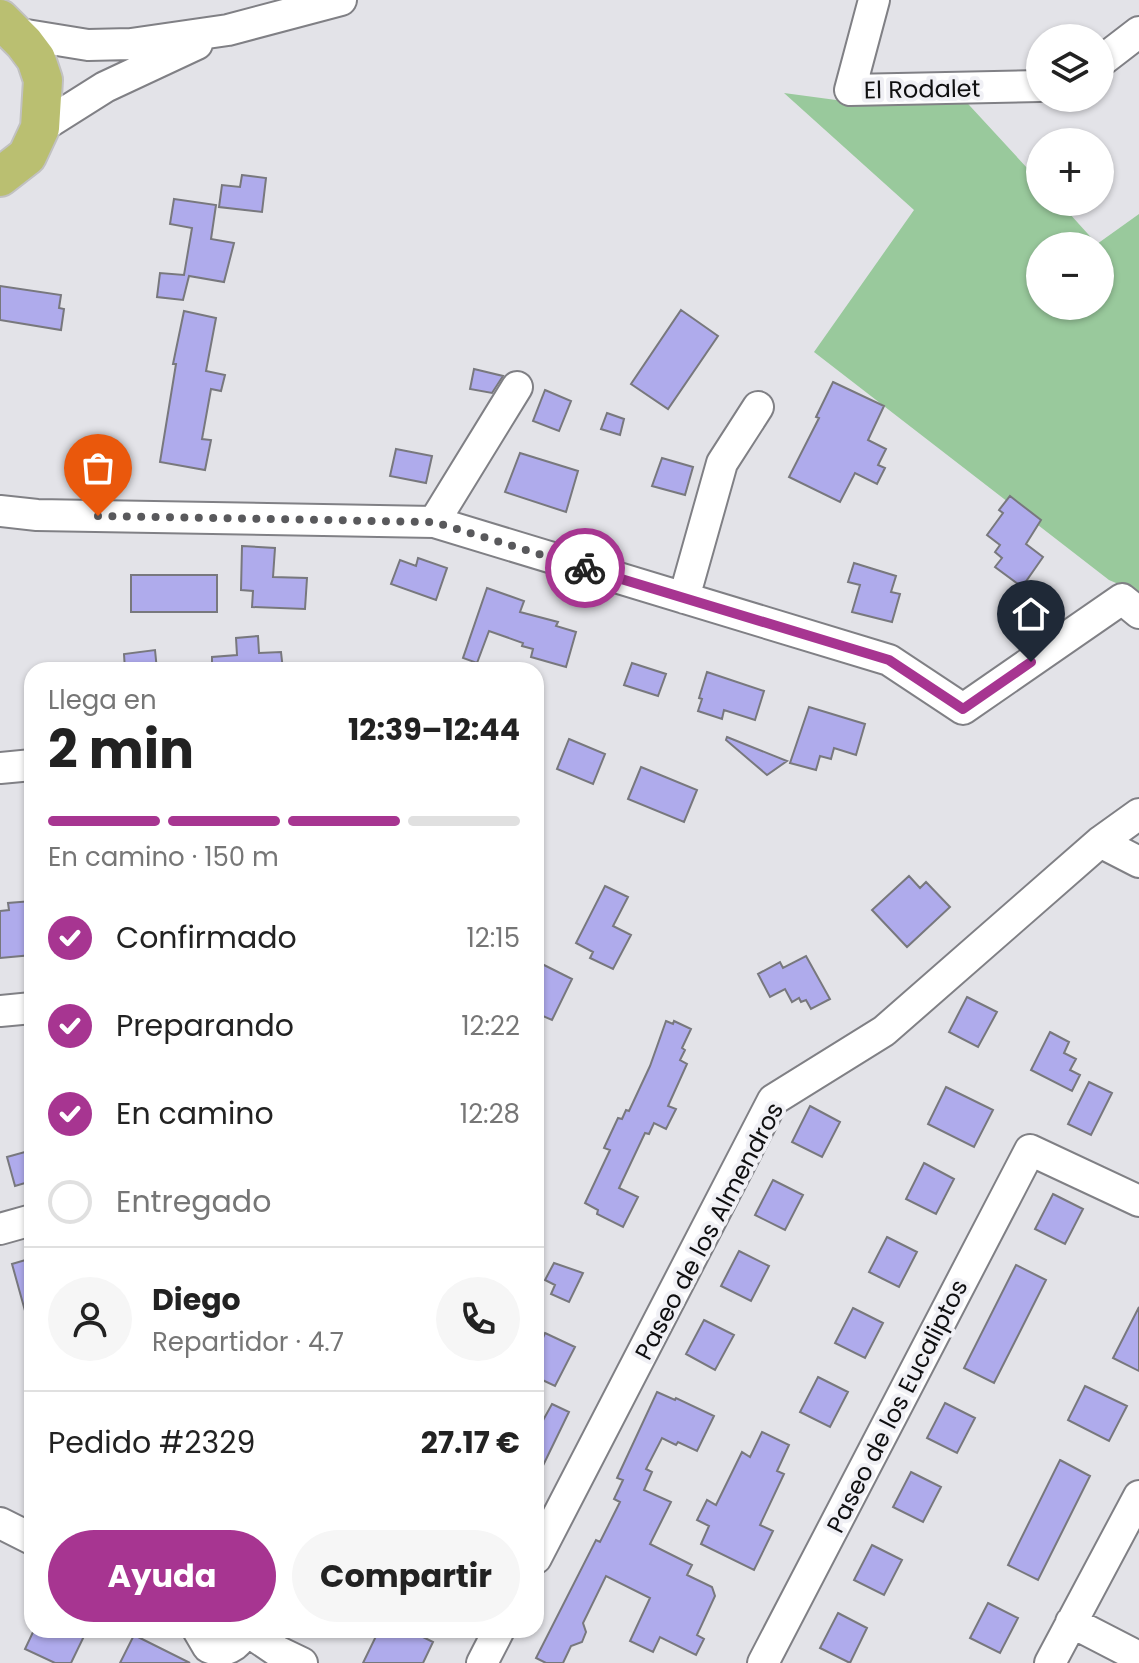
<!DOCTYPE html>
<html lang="es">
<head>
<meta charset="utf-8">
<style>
  body { margin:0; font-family:Poppins,sans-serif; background:#f6f6f6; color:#222; height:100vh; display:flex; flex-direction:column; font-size:30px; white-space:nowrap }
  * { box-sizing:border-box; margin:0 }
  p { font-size:26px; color:#767676 }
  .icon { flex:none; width:44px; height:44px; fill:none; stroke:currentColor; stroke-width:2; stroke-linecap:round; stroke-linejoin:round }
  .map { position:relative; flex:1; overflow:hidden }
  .side { position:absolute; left:24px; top:662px; width:520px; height:976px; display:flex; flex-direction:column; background:#fff; border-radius:24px; box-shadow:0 2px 6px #0004 }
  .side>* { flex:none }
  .buttons { position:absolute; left:1026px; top:24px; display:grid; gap:16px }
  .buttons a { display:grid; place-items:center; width:88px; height:88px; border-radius:50%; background:#fff; box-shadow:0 2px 6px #0004; font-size:40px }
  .pin { position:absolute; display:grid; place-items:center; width:68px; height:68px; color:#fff; margin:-82px -34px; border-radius:50% 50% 50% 0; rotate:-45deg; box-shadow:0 0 8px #0007 }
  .pin .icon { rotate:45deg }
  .courier { position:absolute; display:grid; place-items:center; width:80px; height:80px; margin:-40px; border:6px solid #a73591; border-radius:50%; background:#fff; color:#222; box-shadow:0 2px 10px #0007 }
  .headline em { font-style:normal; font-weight:700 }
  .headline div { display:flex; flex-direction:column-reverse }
  .headline { display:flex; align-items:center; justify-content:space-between; height:136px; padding:0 24px }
  h1 { font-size:52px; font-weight:700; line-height:60px }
  .bar { display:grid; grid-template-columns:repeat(4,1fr); gap:12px 8px; align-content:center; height:96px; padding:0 24px }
  .bar i { height:10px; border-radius:6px; background:#e0e0e0 }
  .bar .selected { background:#a73591 }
  .bar p { grid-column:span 4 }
  .line { display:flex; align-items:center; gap:20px; padding:0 24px; border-top:2px solid #e0e0e0 }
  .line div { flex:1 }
  .round { display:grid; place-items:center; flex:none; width:84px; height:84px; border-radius:42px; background:#f6f6f6 }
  ol { padding:0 24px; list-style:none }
  li { display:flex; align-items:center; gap:24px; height:88px }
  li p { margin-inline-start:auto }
  li .icon { padding:8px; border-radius:50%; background:#a73591; color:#fff; stroke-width:4 }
  li:last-child { color:#767676 }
  li i { width:44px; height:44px; border:4px solid #e0e0e0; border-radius:50% }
  .button { display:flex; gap:16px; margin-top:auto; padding:16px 24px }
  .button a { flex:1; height:92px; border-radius:48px; background:#a73591; color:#fff; font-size:32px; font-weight:700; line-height:92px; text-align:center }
  .button a+a { background:#f6f6f6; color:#222 }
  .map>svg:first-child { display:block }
</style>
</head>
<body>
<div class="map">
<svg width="1139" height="1663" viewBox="0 0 1139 1663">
  <rect width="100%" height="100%" fill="#e3e3e8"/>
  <path fill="#99c99c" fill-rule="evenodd" d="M784,93L851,102L958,93L1040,182V202H1059L1097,244L1139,214V593L1109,580L814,352L914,210ZM1040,246H1100V306H1040Z"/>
  <path fill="#afabec" stroke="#78787d" stroke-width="2" d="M242,175L266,178L262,212L219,207L222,185L240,187Z
    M174,199L216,205L211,239L234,243L224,282L189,276L183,300L157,297L160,273L184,275L192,228L170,224Z
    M0,286L61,295L59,308L64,309L61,330L0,320Z
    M681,310L718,336L668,409L631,384Z
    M184,311L216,318L206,371L225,375L221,391L211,389L202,439L211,440L205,470L160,462L176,364H173Z
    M474,369L503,376L492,393L470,389Z
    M833,382L884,406L868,440L886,449L878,465L885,468L877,484L855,473L840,502L789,477L819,418L816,417Z
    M545,390L571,401L559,431L533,421Z
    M607,413L624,419L620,435L601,429Z
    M396,449L432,456L426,483L390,476Z
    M520,453L578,471L566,512L505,492Z
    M662,458L693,467L685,495L652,486Z
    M1010,496L1041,520L1026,544L1043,557L1022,587L995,567L1002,558L995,552L1000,545L987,535L1003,513L999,510Z
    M242,546L275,548L273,577L307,578L305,609L252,607L253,591L241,590Z
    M418,558L447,568L436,600L391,584L400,560L416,566Z
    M854,563L896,576L891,592L900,594L892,622L852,612L860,585L848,582Z
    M131,575H217V612H131Z
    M487,588L524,601L520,612L558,622L556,626L576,632L566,667L531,657L533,649L522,646L523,643L489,631L477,663L463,658Z
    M258,636L259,653L281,652L283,670H212V657L237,655L236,638Z
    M155,650L157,670H125L124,654Z
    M632,663L666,674L658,696L624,685Z
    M707,672L764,691L755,720L724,710L722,719L698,711L702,699L699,698Z
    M809,707L865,724L856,755L834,748L831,759L820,756L816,770L790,763Z
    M727,737L787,761L767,775L726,740Z
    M569,739L605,754L593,784L557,769Z
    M641,767L697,790L684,822L628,799Z
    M909,876L920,888L926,882L950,907L907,947L872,910Z
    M605,886L628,897L613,926L631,935L613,969L590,958L593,952L576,943Z
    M32,901V931H30L32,955L0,958V911L9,910L8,903Z
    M806,956L830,999L811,1009L806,1000L801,1002L799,998L792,1002L785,989L770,997L758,974L780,962L783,968Z
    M542,964L572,979L552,1020L536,1013V976Z
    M967,997L997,1012L978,1047L949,1032Z
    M666,1021L673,1024L674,1021L691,1029L682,1048L685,1050L680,1060L687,1064L668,1106L676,1109L666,1129L654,1123L649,1134L645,1133L619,1188L638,1197L623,1227L597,1214L598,1210L585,1203L610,1150L604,1148L618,1118L622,1119L626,1110L629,1111L650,1066Z
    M1050,1032L1069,1042L1064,1053L1076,1059L1070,1070L1080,1075L1072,1091L1031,1070Z
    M1089,1082L1112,1093L1091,1135L1068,1124Z
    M946,1087L993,1110L974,1147L928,1124Z
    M810,1106L840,1122L822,1157L792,1142Z
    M32,1150V1181L15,1186L7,1157Z
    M924,1163L954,1179L936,1214L906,1199Z
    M773,1180L803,1195L785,1230L755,1215Z
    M1053,1194L1083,1209L1065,1244L1035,1229Z
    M887,1237L917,1252L899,1287L869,1272Z
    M739,1251L769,1266L751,1301L721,1286Z
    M32,1258V1318H27L12,1264Z
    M554,1263L583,1273L569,1302L551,1294L555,1285L545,1280Z
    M1016,1265L1046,1280L994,1383L964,1368Z
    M1139,1307V1371L1113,1358Z
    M853,1308L883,1323L865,1358L835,1343Z
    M704,1320L734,1335L715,1370L686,1354Z
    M545,1333L575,1347L555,1386L536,1377V1335L543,1338Z
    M818,1377L848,1392L830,1427L800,1412Z
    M1085,1386L1127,1406L1109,1441L1068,1420Z
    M657,1392L675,1400L676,1398L714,1416L697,1451L678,1442L676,1445L662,1438L646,1469L652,1472L644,1490L671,1502L650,1544L692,1565L687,1575L712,1587L715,1596L697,1635L704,1639L696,1655L660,1637L653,1652L630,1641L650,1598L606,1576L583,1623L586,1632L582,1642L571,1646L563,1663H546L536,1658L596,1540L600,1542L620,1502L614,1499L623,1480L617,1478Z
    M945,1403L975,1418L957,1453L927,1438Z
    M552,1404L569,1412L536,1480V1433Z
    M762,1432L789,1445L777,1471L784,1474L760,1525L773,1531L754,1570L701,1544L709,1526L697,1520L707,1500L716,1505L742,1452L750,1457Z
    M1060,1460L1090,1476L1038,1580L1008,1565Z
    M911,1472L941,1487L923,1522L893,1507Z
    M872,1545L902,1560L884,1595L854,1580Z
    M988,1603L1018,1618L1000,1653L970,1638Z
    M838,1613L867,1628L850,1663L820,1648Z
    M34,1630H87L71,1663H55L25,1649Z
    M379,1630H409L433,1642L423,1663H363Z
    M134,1635L190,1663H120Z"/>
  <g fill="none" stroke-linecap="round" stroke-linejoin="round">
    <defs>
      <path id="minor" d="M874,0L850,90L1040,86
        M14,33L88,45L131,44L228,30L341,0
        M1100,62L1139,32
        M40,128L105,87L197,44
        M0,511L37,515L434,522L889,660L963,709L1122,599L1139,613
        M434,522L517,387
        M684,598L722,463L758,407
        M0,768L32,765
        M1100,842L1139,862
        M0,1011L32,1008
        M0,1229L32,1220
        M0,1523L32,1539
        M536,1558L773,1100L884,1031L1100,842L1139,814
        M1071,1622L1139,1657
        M198,1630L208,1647C224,1654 239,1647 243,1630
        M246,1630L277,1651L302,1663
        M482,1663L499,1630
        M763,1663L1030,1150L1139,1201
        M1050,1663L1139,1496"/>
      <path id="major" d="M0,19L24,43L36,59L43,80L40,128L27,156L0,177"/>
    </defs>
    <use href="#minor" stroke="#808085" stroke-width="34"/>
    <use href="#major" stroke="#c1c1c1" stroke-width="42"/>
    <use href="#minor" stroke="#fff" stroke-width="30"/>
    <use href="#major" stroke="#babf71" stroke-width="38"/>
  </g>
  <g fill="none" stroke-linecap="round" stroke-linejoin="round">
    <path stroke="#59595c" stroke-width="8" stroke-dasharray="0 14.4" d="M98,516L434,522L585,568"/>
    <path stroke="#a73591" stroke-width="10" d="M585,568L889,660L963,709L1031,662"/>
  </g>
  <g text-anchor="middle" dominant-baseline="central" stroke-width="8" stroke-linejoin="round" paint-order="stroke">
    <g font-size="24" fill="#0f0f10" stroke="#f0f0f5">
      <text transform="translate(922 89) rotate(-1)">El Rodalet</text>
      <text transform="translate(709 1231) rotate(-62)">Paseo de los Almendros</text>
      <text transform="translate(897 1406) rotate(-63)">Paseo de los Eucaliptos</text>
    </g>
  </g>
</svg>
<div class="buttons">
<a><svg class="icon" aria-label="layers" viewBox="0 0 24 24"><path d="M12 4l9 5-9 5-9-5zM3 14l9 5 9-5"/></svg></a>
<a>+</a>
<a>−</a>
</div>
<div class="pin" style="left:98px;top:516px;background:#ea580c"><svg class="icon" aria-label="bag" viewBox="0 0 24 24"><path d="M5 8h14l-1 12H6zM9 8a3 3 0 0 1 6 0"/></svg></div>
<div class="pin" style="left:1031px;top:662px;background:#1f2937"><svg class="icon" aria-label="home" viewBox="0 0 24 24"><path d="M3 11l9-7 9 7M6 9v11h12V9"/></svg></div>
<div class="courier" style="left:585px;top:568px"><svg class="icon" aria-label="bike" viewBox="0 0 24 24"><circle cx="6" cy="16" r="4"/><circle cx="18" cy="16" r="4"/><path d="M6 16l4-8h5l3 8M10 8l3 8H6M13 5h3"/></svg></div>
<section class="side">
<div class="headline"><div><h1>2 min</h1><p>Llega en</p></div><em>12:39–12:44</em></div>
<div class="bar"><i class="selected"></i><i class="selected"></i><i class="selected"></i><i></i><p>En camino · 150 m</p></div>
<ol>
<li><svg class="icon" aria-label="check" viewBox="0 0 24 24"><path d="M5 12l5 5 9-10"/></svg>Confirmado<p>12:15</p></li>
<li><svg class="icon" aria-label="check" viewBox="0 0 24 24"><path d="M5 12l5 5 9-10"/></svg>Preparando<p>12:22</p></li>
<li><svg class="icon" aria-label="check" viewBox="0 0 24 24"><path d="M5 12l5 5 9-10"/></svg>En camino<p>12:28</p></li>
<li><i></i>Entregado</li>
</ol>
<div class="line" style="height:144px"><a class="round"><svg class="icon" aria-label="person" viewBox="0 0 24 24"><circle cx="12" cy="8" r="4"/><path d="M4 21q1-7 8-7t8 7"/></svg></a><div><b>Diego</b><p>Repartidor · 4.7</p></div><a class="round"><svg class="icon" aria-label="phone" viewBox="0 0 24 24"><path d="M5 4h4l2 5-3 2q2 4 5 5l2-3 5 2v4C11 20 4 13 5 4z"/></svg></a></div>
<div class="line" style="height:104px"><div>Pedido #2329</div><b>27.17 €</b></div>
<div class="button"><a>Ayuda</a><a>Compartir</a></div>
</section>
</div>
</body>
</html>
